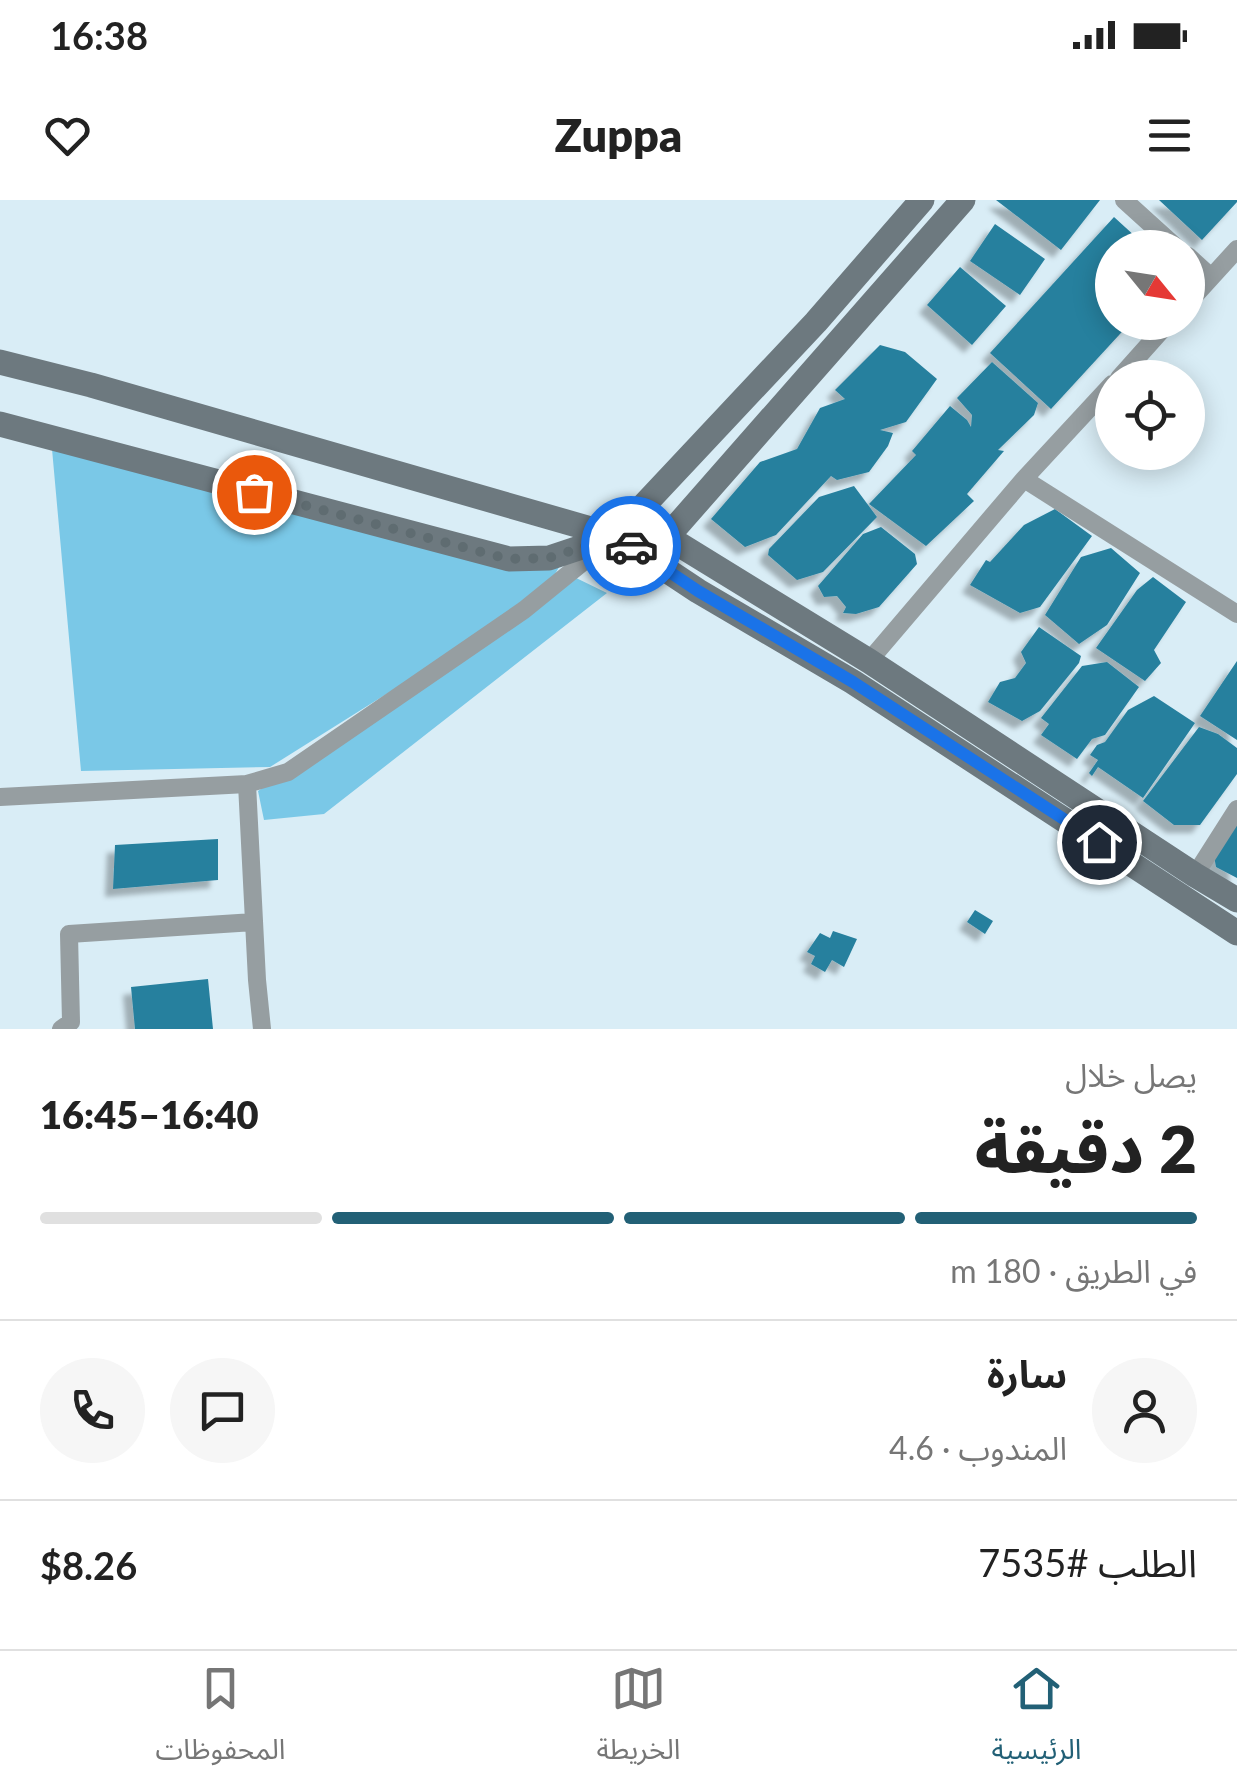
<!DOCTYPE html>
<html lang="ar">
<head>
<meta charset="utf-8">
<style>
  body { margin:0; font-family:Lato,"Noto Sans Arabic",sans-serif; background:#f6f6f6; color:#222; direction:rtl; height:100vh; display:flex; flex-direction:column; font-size:38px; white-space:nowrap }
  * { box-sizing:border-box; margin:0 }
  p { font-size:32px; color:#767676 }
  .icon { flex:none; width:55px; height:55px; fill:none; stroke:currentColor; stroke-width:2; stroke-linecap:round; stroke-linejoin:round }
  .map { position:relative; height:829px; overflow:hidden; direction:ltr }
  .panel { display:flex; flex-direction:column; background:#fff; flex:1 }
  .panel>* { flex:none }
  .needle { width:65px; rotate:120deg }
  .buttons { position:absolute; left:1095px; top:30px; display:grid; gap:20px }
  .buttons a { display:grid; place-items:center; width:110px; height:110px; border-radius:50%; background:#fff; box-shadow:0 5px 25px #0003; font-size:50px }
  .pin { position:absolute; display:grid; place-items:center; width:85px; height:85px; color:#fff; margin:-42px; border:5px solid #fff; border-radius:50%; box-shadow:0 2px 10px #0007 }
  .courier { position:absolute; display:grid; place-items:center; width:100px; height:100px; margin:-50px; border:8px solid #1a73e8; border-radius:50%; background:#fff; color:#222; box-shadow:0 2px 12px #0007 }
  .summary em { font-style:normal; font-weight:800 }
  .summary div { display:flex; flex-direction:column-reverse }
  .summary { display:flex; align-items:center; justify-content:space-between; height:170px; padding:0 40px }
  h1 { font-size:65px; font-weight:800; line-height:75px }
  .bar { display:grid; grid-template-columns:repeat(4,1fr); gap:15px 10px; align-content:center; height:120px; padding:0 40px }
  .bar i { height:12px; border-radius:8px; background:#e0e0e0 }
  .bar .selected { background:#226076 }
  .bar p { grid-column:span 4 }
  .line { display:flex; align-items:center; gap:25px; padding:0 40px; border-top:2px solid #e0e0e0 }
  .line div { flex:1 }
  .round { display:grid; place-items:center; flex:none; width:105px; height:105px; border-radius:52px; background:#f6f6f6 }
  .status { display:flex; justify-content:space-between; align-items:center; height:70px; padding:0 50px; background:#fff; direction:ltr }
  .status svg { height:28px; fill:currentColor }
  header { display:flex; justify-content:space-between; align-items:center; height:130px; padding:0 40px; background:#fff; font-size:45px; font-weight:800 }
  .dock { display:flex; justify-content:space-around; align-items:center; height:140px; border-top:2px solid #e0e0e0; background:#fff; font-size:28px; color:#767676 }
  .dock a { display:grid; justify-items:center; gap:5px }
  .dock .selected { color:#226076 }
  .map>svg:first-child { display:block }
</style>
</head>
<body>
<div class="status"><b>16:38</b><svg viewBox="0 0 49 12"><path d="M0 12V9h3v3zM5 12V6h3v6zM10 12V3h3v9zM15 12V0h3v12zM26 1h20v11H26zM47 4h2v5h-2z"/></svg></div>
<header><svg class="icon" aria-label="menu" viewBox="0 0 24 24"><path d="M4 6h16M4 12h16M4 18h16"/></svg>Zuppa<svg class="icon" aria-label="heart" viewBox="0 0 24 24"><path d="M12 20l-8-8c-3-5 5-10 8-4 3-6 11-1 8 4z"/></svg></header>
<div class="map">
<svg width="1237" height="829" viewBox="0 0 1237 829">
  <defs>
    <filter id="shadow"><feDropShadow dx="-8" dy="8" stdDeviation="2.5" flood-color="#0004"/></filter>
  </defs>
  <rect width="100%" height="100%" fill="#d9edf6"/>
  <path fill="#7ac8e7" d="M52,249L561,364L543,394L572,376L607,393L324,614L264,620L258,591L541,397L270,567L81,571Z"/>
  <path fill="#28809e" filter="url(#shadow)" d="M996,0H1100L1061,50Z
    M1159,0H1237V2L1202,40Z
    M1114,17L1148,48H1112V122H1131L1051,209L990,153Z
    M995,24L1045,59L1020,95L970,61Z
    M960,67L1006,106L972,145L927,105Z
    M880,145L905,152L937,179L906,222L880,230L893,233L888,246L869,272L837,280L831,276L776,335L745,347L711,319L760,262L797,249L820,208L845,199L835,190Z
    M992,162L1038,203L1034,215L998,250L1004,251L967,294L974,301L926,346L869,304L916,255L912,251L950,206L967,220L971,227L972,215L957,198Z
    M854,286L877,317L823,372L797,380L768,355L769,349L819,297Z
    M1055,309L1092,336L1040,407L1020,413L970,385L986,360L990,362L1024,325Z
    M881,327L915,354L917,364L879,407L856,414L843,413L846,407L837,396L824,397L818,386L863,334Z
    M1111,348L1140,373L1107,425L1079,444L1045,415L1081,357Z
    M1153,377L1186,402L1154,450L1161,463L1145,481L1096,448L1137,390Z
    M1039,427L1081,456L1079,463L1040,511L1022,521L988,502L1000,482L1015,478L1026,463L1021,452Z
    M1237,461V540L1200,516Z
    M1107,462L1139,487L1105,535L1092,539L1077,559L1041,535L1049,524L1041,518L1082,466Z
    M1154,496L1195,523L1143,598L1098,567L1092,576L1089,573L1098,560L1090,555L1097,545L1105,542L1128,510Z
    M1199,527L1218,534L1237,548V574L1200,625H1174L1143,601Z
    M1237,618V678L1216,667L1214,656Z
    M218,639V680L113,689L115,645Z
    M975,710L993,721L985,734L967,722Z
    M833,731L857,739L844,767L832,760L825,772L811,764L815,756L807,752L820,733L830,738Z
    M208,779L213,829H135L131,787Z"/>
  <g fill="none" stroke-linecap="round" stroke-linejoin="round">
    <path stroke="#969ea1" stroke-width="18" d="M1124,0L1177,48
      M1188,56L1211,77
      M1188,103L1237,49
      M1119,178L1169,122
      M1024,279L1237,414
      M869,461L1024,279L1112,184
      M247,584L257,780L262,829
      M0,597L247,584L288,572L524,410L604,345
      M1195,675L1237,609
      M61,829L71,822L69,734L254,722"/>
    <path stroke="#6d797f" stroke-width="25" d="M0,162L91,185L615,336L667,337L869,461L1195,675L1237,700
      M0,224L509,359L549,358L615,336L698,391L853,482L1237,733
      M615,336L816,122L922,0
      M667,337L963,0"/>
  </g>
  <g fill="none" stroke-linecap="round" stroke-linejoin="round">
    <path stroke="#5f6c71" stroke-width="10" stroke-dasharray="0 18" d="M254,292L508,359L549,358L616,336L631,346"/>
    <path stroke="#1a73e8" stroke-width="12" d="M631,346L698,391L853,482L1099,642"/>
  </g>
</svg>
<div class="buttons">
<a><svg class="needle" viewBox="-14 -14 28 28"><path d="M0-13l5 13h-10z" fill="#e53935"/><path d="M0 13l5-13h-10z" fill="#767676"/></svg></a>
<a><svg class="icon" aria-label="locate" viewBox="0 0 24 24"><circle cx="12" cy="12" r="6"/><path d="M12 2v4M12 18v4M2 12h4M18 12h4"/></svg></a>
</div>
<div class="pin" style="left:254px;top:292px;background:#ea580c"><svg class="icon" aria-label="bag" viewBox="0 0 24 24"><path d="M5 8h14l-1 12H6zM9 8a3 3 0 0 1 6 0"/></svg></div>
<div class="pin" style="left:1099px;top:642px;background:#1f2937"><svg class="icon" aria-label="home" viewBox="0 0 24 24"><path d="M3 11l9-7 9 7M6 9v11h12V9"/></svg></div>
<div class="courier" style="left:631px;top:346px"><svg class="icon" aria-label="car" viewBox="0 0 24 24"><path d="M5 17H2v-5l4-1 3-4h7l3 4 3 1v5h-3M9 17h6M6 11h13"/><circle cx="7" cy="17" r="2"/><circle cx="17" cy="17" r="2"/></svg></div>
</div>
<section class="panel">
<div class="summary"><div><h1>2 دقيقة</h1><p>يصل خلال</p></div><em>16:40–16:45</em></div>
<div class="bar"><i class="selected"></i><i class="selected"></i><i class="selected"></i><i></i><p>في الطريق · 180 m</p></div>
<div class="line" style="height:180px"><a class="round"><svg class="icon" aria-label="person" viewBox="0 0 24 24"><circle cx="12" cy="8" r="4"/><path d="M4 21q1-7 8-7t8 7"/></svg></a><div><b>سارة</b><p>المندوب · 4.6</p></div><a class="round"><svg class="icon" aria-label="chat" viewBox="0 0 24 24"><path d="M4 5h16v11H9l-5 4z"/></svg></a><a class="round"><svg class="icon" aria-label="phone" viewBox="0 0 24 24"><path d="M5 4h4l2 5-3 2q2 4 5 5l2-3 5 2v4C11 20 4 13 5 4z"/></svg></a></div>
<div class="line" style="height:130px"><div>الطلب #7535</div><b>$8.26</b></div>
</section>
<nav class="dock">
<a class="selected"><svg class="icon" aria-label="home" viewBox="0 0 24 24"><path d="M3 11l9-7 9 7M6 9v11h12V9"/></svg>الرئيسية</a>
<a><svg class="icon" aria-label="map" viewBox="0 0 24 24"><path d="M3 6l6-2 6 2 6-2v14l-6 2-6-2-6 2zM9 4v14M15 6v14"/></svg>الخريطة</a>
<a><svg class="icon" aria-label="saved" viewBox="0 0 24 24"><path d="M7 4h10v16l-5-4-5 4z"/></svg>المحفوظات</a>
</nav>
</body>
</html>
